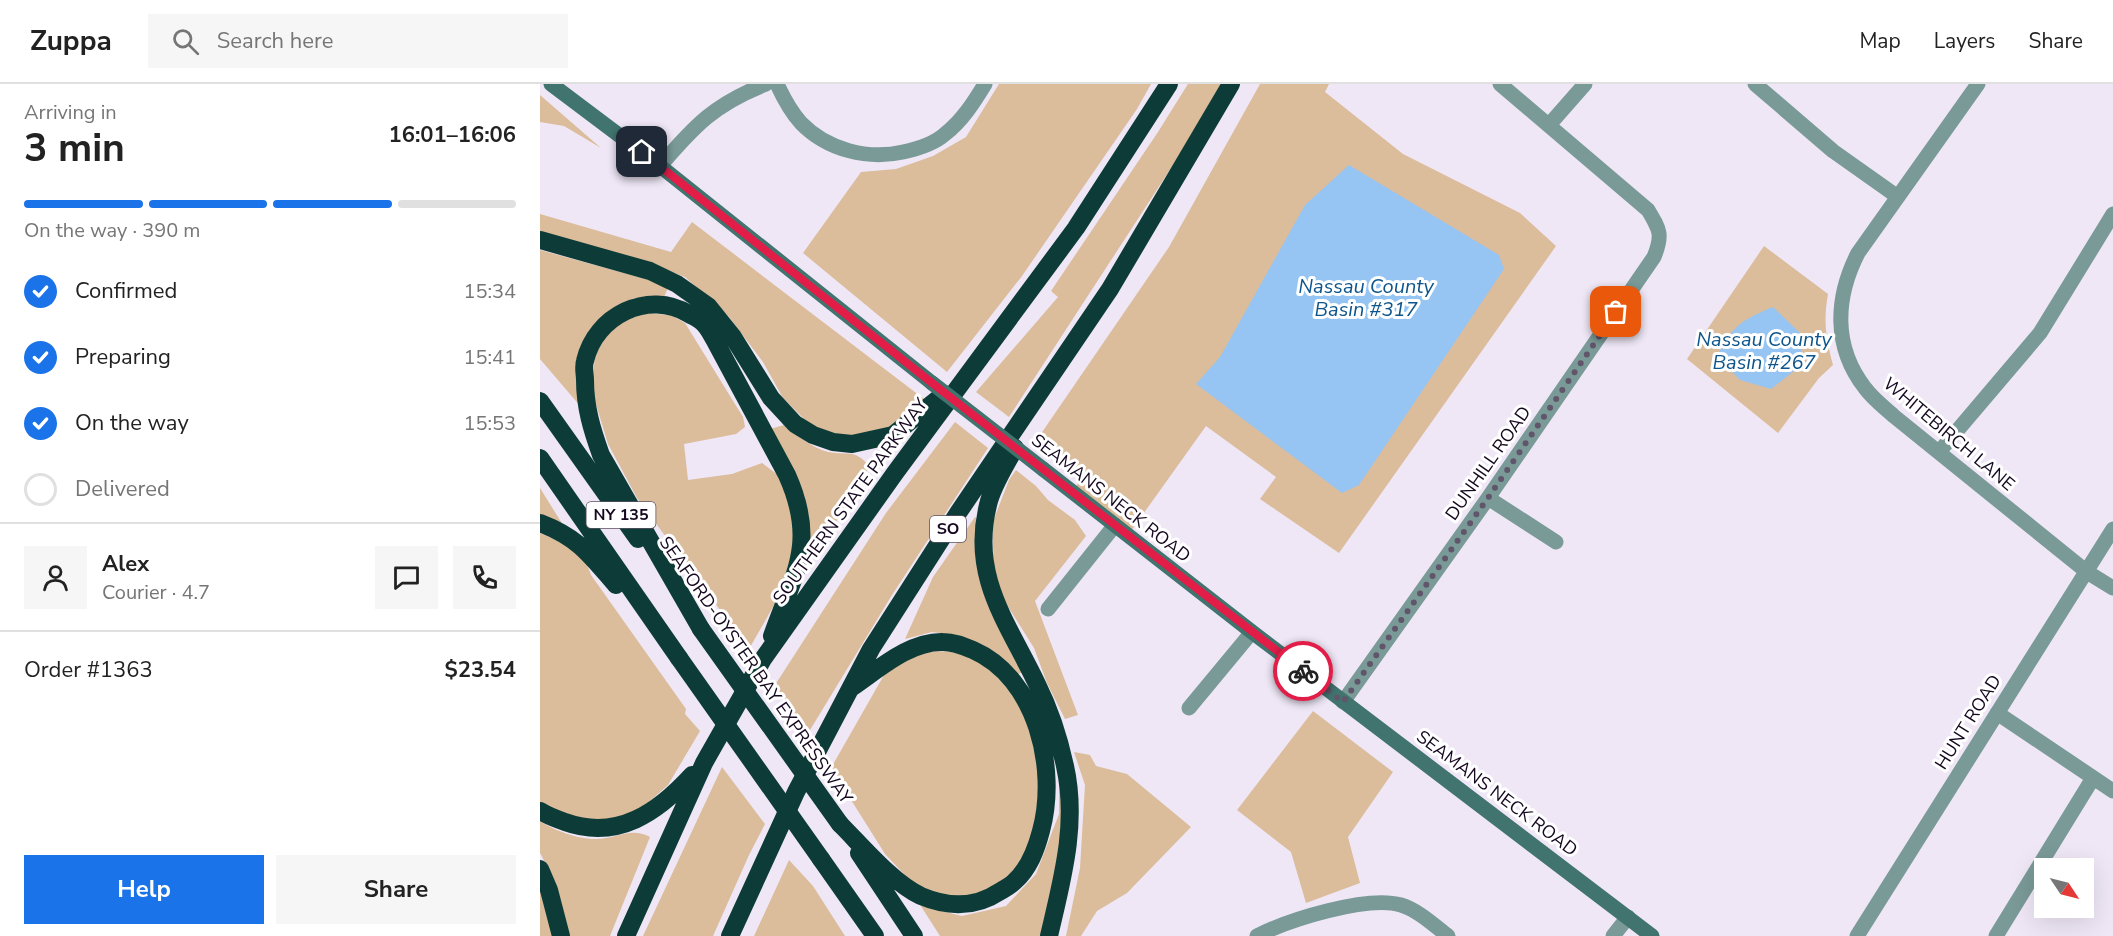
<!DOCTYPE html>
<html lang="en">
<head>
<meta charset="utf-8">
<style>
  body { margin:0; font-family:"Nunito Sans",sans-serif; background:#f6f6f6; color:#222; height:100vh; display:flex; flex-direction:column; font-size:22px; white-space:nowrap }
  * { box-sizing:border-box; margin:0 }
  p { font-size:20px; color:#767676 }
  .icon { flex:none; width:33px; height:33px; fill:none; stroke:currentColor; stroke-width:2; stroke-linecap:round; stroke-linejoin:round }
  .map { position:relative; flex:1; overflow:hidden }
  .details { display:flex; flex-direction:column; background:#fff; width:540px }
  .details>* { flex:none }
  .needle { width:39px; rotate:125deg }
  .tools { position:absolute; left:1494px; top:774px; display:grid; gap:12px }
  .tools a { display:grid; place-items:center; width:60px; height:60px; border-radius:0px; background:#fff; box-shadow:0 6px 24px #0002; font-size:30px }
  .pin { position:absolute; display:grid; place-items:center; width:51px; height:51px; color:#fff; margin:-26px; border-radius:12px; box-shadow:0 3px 9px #0006 }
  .courier { position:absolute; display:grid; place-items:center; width:60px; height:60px; margin:-30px; border:4px solid #e11d48; border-radius:50%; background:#fff; color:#222; box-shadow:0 2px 8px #0007 }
  .headline em { font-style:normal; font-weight:700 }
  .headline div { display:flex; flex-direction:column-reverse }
  .headline { display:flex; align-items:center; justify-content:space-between; height:102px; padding:0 24px }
  h1 { font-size:39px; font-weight:700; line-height:45px }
  .bar { display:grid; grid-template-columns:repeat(4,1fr); gap:9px 6px; align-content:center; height:72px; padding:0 24px }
  .bar i { height:8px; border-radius:4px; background:#e0e0e0 }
  .bar .current { background:#1a73e8 }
  .bar p { grid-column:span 4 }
  .line { display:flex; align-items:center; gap:15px; padding:0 24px; border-top:2px solid #e0e0e0 }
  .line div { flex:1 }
  .round { display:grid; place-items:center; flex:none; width:63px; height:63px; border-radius:0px; background:#f6f6f6 }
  ol { padding:0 24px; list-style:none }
  li { display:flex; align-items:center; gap:18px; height:66px }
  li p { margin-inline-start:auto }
  li .icon { padding:6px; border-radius:50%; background:#1a73e8; color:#fff; stroke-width:4 }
  li:last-child { color:#767676 }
  li i { width:33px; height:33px; border:3px solid #e0e0e0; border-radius:50% }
  .primary-button { display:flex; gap:12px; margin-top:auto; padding:12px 24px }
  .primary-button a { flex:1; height:69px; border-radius:0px; background:#1a73e8; color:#fff; font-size:24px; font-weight:700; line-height:69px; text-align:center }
  .primary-button a+a { background:#f6f6f6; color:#222 }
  header { display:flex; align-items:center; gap:36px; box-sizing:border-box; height:84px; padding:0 30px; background:#fff; border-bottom:2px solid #e0e0e0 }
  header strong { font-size:28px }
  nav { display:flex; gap:33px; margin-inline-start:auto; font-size:21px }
  .search { width:420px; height:54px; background:#f6f6f6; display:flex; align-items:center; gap:15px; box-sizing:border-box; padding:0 21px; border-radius:0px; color:#767676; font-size:22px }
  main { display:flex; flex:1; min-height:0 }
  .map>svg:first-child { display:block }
</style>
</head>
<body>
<header>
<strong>Zuppa</strong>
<div class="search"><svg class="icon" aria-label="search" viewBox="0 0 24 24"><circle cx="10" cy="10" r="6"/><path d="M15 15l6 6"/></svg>Search here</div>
<nav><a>Map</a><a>Layers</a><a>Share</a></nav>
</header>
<main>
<section class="details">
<div class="headline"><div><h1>3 min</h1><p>Arriving in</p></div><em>16:01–16:06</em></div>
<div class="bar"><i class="current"></i><i class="current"></i><i class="current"></i><i></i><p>On the way · 390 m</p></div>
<ol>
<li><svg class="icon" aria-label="check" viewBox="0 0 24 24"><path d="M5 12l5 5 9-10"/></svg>Confirmed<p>15:34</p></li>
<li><svg class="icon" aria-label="check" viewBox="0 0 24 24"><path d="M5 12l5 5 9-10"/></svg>Preparing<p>15:41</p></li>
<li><svg class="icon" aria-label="check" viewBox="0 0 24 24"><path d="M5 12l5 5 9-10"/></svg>On the way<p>15:53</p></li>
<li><i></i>Delivered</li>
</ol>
<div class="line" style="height:108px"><a class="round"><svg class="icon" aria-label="person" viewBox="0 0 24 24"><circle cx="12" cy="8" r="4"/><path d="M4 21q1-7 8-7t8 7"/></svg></a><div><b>Alex</b><p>Courier · 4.7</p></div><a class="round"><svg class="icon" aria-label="chat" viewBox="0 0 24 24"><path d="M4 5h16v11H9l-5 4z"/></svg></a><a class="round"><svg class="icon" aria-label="phone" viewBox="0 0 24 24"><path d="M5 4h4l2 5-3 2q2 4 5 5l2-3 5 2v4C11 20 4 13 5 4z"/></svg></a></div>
<div class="line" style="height:78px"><div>Order #1363</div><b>$23.54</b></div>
<div class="primary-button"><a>Help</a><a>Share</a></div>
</section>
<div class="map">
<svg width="1573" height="852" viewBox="0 0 1573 852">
  <rect width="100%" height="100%" fill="#efe7f6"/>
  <path fill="#dbbc9b" d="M459,0H611L597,25L482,192L407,288L263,169L321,88L356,85L393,72L426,53Z
    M648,0H681L646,61L469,333L436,308L518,213L511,207L618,48Z
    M720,0H789L785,8L863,70L980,129L1016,162L799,469L720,415L736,393L666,342L591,447L535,404L543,392L496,357L629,163Z
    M0,11L61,64L24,42L0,38Z
    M0,130L131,168L152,138L384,315L351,345L313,354L273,344L243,314L223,278L189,233L145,193L101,176L0,150Z
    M1224,162L1288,210C1283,238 1286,254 1293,281L1279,294L1238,349L1147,275Z
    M0,166L113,197L128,204L124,213L94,214L59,237L41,323L0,275Z
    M103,229L131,231L145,239L203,333L205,343L196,350L144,360L148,396L192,390L222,379L238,391L249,409L257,453L249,495L209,565L97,414L68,360L52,307L55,270L73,243Z
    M415,338L448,364L352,511L267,651L235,601L346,429Z
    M244,341C257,351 272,364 288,368C310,372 312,364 330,382L274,474L267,472L270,446L264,410L230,345Z
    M476,386L496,402L508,416L535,436L546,452L495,517L538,631L525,635L507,599L494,564L462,513L454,483L452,440L469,396Z
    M0,404L23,441L0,434Z
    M435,433L440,437L482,588L477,591L420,552L392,548L365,555L393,493Z
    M0,449L42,467L51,491L146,625L145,630L160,647L128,701L95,730L55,738L13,729L0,719Z
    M391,567L422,568L442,577L480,618L500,673L501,731L484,778L457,804L420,814L378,805L345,770L291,684L344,591L368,575Z
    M773,627L853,688L808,753L820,799L766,819L751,768L697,726Z
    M534,668L550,671L556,682L587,690L651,743L587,809L557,827L541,852H526L540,784L545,701Z
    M519,679L526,743L505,852H400L377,816L389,824L422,832L466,822L496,790L519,730Z
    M182,683L225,740L209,771L173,852H103Z
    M0,737C13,746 38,755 54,755C75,756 90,742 110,753L70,852H29L13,793L0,769Z
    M249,776L273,802L305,852H214Z
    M0,805L13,852H0Z"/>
  <path fill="#96c5f3" d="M809,81L959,171L964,185L819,401L802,409L656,300L680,273L765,121Z
    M1233,223L1264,253L1259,283L1231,305L1200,296L1177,272C1193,241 1202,236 1233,223Z"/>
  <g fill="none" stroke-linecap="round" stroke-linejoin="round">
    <path stroke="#7a9a97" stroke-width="15" d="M237,0C243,13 252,29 261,39C287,66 328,76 363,68C377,65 394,60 405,50C422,37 434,18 445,0
      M1215,0L1293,67L1358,113
      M1438,0L1318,169C1295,214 1293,263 1325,304C1333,315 1345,324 1355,333L1547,488L1573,504
      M1009,41L1045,0
      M120,82C155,41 175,20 226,0
      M1399,368L1500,249L1573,130
      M948,414L1016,458
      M508,525L575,441
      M803,618L948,414L1114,173C1123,151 1120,146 1108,126L960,0
      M649,624L712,548
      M1457,629L1573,707
      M717,852C748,836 827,811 861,821C878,826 895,842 908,852
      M1073,852L1088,833
      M1317,852L1573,445
      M1456,852L1553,694"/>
    <path stroke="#41746f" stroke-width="15" d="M11,0L120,82L392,299
      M503,385L712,548L1112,852"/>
    <path stroke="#0d3c38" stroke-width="18" d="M0,156L110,187L137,200L168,222L193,253L231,314L255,340L273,351L293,358L312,360L353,351L404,310
      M0,317L98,455
      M475,364C466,381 452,402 448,421C430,493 468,539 497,600C510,626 519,654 525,682C538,740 522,796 509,852
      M0,374L139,574
      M0,439C39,454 50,471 76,501
      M161,545L61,371C52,346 45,323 45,296C45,290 43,283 45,277C55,232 108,205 149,230C154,233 160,235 164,240C168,244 171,250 174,255L247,391C277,458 255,488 232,552
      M0,727C8,732 16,735 25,738C78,757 118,728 152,691
      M300,740C322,762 353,799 381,812C407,823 435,824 459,808C464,805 470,802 474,798C489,785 496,766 501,747C518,685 497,594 433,566C423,562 414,558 403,558C369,557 338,586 311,604
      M319,769L374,852
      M281,775L335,852
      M0,785L9,806L21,852
      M86,852L164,679L223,575L355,389L536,144L629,0
      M190,852L256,708L331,565L418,429L570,205L691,0"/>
    <path stroke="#41746f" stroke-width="15" d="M392,299L503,385"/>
    <path stroke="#0d3c38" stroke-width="18" d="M161,545L300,740
      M139,574L281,775"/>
  </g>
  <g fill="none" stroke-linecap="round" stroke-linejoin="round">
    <path stroke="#61556b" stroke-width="6" stroke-dasharray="0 10.8" d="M763,587L803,618L948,414L1076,228"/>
    <path stroke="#e11d48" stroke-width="8" d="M102,68L392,299L763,587"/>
  </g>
  <g text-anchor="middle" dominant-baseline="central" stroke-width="6" stroke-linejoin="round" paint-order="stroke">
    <g fill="#fff" stroke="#5b5163" stroke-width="1.5">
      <rect x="46.5" y="418" width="69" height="26" rx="4.5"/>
      <rect x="390" y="432" width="36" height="26" rx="4.5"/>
    </g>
    <g font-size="16" font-weight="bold" fill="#150720">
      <text x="81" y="431">NY 135</text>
      <text x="408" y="445">SO</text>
    </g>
    <g font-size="18" fill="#150720" stroke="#fff">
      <text transform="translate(1409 350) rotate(40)">WHITEBIRCH LANE</text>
      <text transform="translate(948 379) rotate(-55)">DUNHILL ROAD</text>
      <text transform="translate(571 414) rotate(38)">SEAMANS NECK ROAD</text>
      <text transform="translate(310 417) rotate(-54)">SOUTHERN STATE PARKWAY</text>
      <text transform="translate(216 586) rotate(55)">SEAFORD-OYSTER BAY EXPRESSWAY</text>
      <text transform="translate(1428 638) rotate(-58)">HUNT ROAD</text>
      <text transform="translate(957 709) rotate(37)">SEAMANS NECK ROAD</text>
    </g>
    <g font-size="20" font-style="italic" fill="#0d558c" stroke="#fff">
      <text x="826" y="202">Nassau County<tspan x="826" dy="23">Basin #317</tspan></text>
      <text x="1224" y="255">Nassau County<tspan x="1224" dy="23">Basin #267</tspan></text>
    </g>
  </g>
</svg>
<div class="tools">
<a><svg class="needle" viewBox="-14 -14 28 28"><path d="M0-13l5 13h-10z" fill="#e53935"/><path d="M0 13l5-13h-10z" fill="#767676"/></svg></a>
</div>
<div class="pin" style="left:1076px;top:228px;background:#ea580c"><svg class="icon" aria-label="bag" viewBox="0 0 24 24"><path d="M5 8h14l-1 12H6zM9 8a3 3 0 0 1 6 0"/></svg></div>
<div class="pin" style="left:102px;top:68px;background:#1f2937"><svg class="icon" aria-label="home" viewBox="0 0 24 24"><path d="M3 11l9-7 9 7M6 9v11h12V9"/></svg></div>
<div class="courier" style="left:763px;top:587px"><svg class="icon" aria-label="bike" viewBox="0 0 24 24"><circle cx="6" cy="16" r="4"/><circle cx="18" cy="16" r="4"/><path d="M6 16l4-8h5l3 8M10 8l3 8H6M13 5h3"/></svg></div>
</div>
</main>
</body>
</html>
